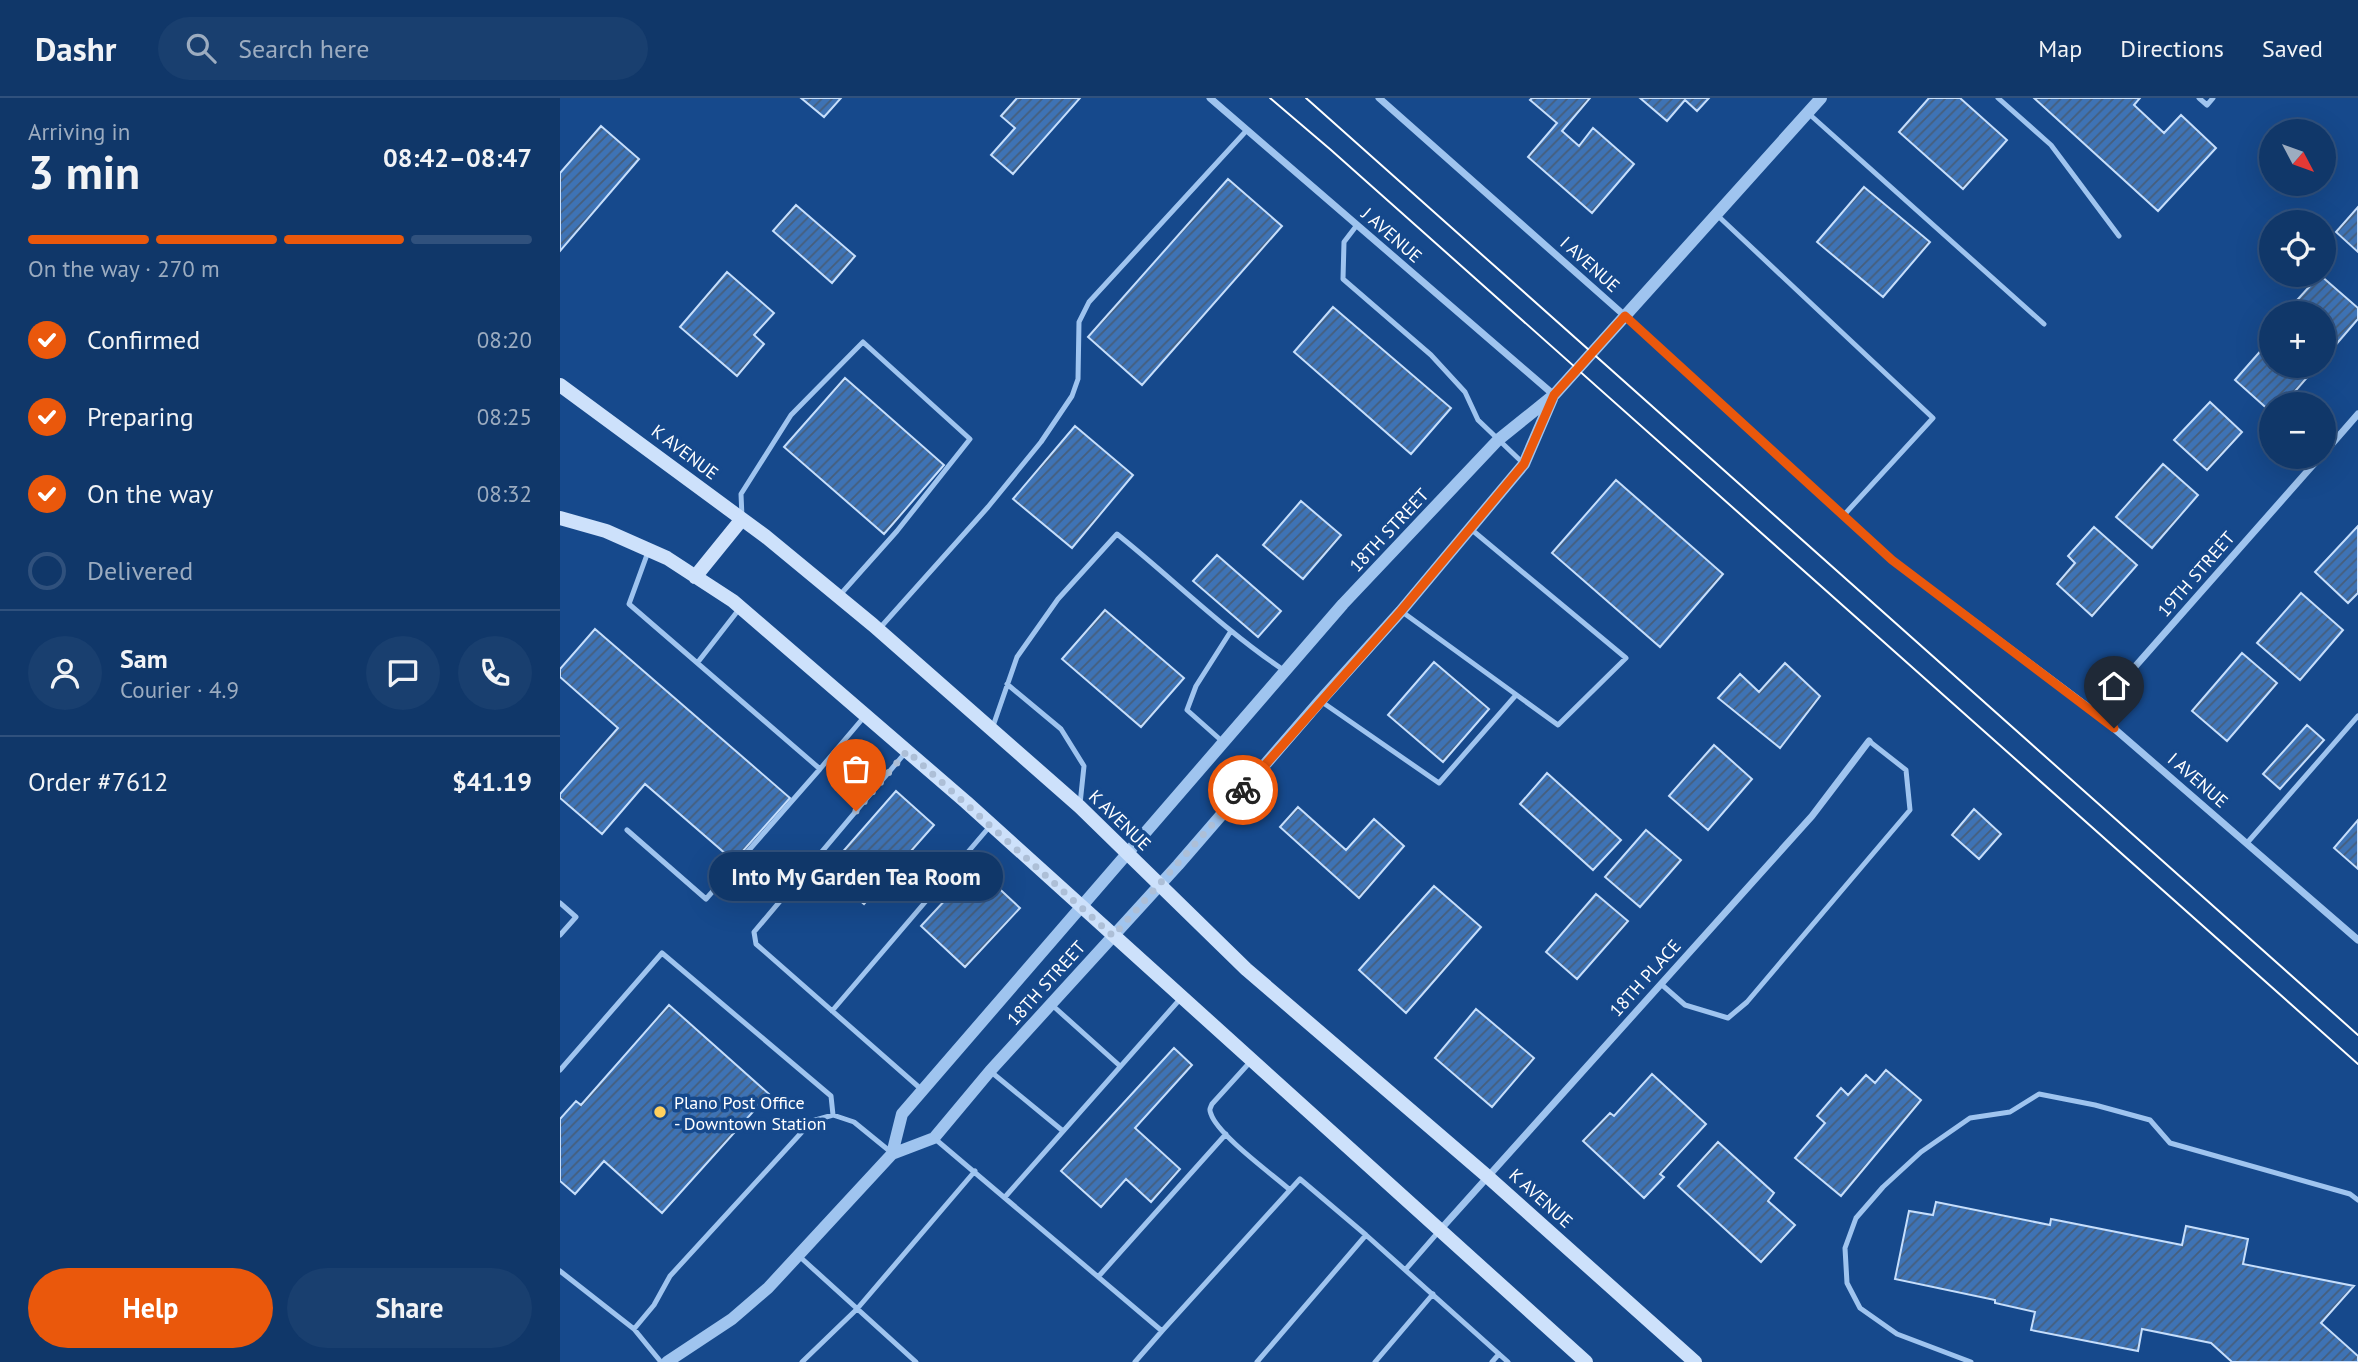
<!DOCTYPE html>
<html lang="en">
<head>
<meta charset="utf-8">
<style>
  body { margin:0; font-family:"PT Sans",sans-serif; background:#193f6f; color:#f1f3f6; height:100vh; display:flex; flex-direction:column; font-size:26px; white-space:nowrap }
  * { box-sizing:border-box; margin:0 }
  p { font-size:23px; color:#9cacc0 }
  .icon { flex:none; width:38px; height:38px; fill:none; stroke:currentColor; stroke-width:2; stroke-linecap:round; stroke-linejoin:round }
  .map { position:relative; flex:1; overflow:hidden }
  .panel { display:flex; flex-direction:column; background:#103769; width:560px }
  .panel>* { flex:none }
  .needle { width:46px; rotate:131deg }
  .fabs { position:absolute; left:1699px; top:21px; display:grid; gap:14px }
  .fabs a { display:grid; place-items:center; width:77px; height:77px; border-radius:50%; background:#103769; box-shadow:0 7px 28px #0002,0 0 0 2px #30517d; font-size:35px }
  .pin { position:absolute; display:grid; place-items:center; width:60px; height:60px; color:#fff; margin:-72px -30px; border-radius:50% 50% 50% 0; rotate:-45deg; box-shadow:0 0 7px #0007 }
  .pin .icon { rotate:45deg }
  .courier { position:absolute; display:grid; place-items:center; width:70px; height:70px; margin:-35px; border:5px solid #ea580c; border-radius:50%; background:#fff; color:#222; box-shadow:0 2px 9px #0007 }
  .bubble { position:absolute; height:49px; border-radius:24px; background:#103769; box-shadow:0 7px 28px #0002,0 0 0 2px #30517d; font-size:23px; font-weight:800; line-height:49px; text-align:center }
  .headline em { font-style:normal; font-weight:800 }
  .headline div { display:flex; flex-direction:column-reverse }
  .headline { display:flex; align-items:center; justify-content:space-between; height:119px; padding:0 28px }
  h1 { font-size:46px; font-weight:800; line-height:52px }
  .bar { display:grid; grid-template-columns:repeat(4,1fr); gap:10px 7px; align-content:center; height:84px; padding:0 28px }
  .bar i { height:9px; border-radius:5px; background:#30517d }
  .bar .active { background:#ea580c }
  .bar p { grid-column:span 4 }
  .line { display:flex; align-items:center; gap:18px; padding:0 28px; border-top:2px solid #30517d }
  .line div { flex:1 }
  .round { display:grid; place-items:center; flex:none; width:74px; height:74px; border-radius:37px; background:#193f6f }
  ol { padding:0 28px; list-style:none }
  li { display:flex; align-items:center; gap:21px; height:77px }
  li p { margin-inline-start:auto }
  li .icon { padding:7px; border-radius:50%; background:#ea580c; color:#fff; stroke-width:4 }
  li:last-child { color:#9cacc0 }
  li i { width:38px; height:38px; border:4px solid #30517d; border-radius:50% }
  .button { display:flex; gap:14px; margin-top:auto; padding:14px 28px }
  .button a { flex:1; height:80px; border-radius:42px; background:#ea580c; color:#fff; font-size:28px; font-weight:800; line-height:80px; text-align:center }
  .button a+a { background:#193f6f; color:#f1f3f6 }
  header { display:flex; align-items:center; gap:42px; box-sizing:border-box; height:98px; padding:0 35px; background:#103769; border-bottom:2px solid #30517d }
  header strong { font-size:33px }
  nav { display:flex; gap:38px; margin-inline-start:auto; font-size:24px }
  .search { width:490px; height:63px; background:#193f6f; display:flex; align-items:center; gap:18px; box-sizing:border-box; padding:0 24px; border-radius:38px; color:#9cacc0; font-size:26px }
  main { display:flex; flex:1; min-height:0 }
  .map>svg:first-child { display:block }
</style>
</head>
<body>
<header>
<strong>Dashr</strong>
<div class="search"><svg class="icon" aria-label="search" viewBox="0 0 24 24"><circle cx="10" cy="10" r="6"/><path d="M15 15l6 6"/></svg>Search here</div>
<nav><a>Map</a><a>Directions</a><a>Saved</a></nav>
</header>
<main>
<section class="panel">
<div class="headline"><div><h1>3 min</h1><p>Arriving in</p></div><em>08:42–08:47</em></div>
<div class="bar"><i class="active"></i><i class="active"></i><i class="active"></i><i></i><p>On the way · 270 m</p></div>
<ol>
<li><svg class="icon" aria-label="check" viewBox="0 0 24 24"><path d="M5 12l5 5 9-10"/></svg>Confirmed<p>08:20</p></li>
<li><svg class="icon" aria-label="check" viewBox="0 0 24 24"><path d="M5 12l5 5 9-10"/></svg>Preparing<p>08:25</p></li>
<li><svg class="icon" aria-label="check" viewBox="0 0 24 24"><path d="M5 12l5 5 9-10"/></svg>On the way<p>08:32</p></li>
<li><i></i>Delivered</li>
</ol>
<div class="line" style="height:126px"><a class="round"><svg class="icon" aria-label="person" viewBox="0 0 24 24"><circle cx="12" cy="8" r="4"/><path d="M4 21q1-7 8-7t8 7"/></svg></a><div><b>Sam</b><p>Courier · 4.9</p></div><a class="round"><svg class="icon" aria-label="chat" viewBox="0 0 24 24"><path d="M4 5h16v11H9l-5 4z"/></svg></a><a class="round"><svg class="icon" aria-label="phone" viewBox="0 0 24 24"><path d="M5 4h4l2 5-3 2q2 4 5 5l2-3 5 2v4C11 20 4 13 5 4z"/></svg></a></div>
<div class="line" style="height:91px"><div>Order #7612</div><b>$41.19</b></div>
<div class="button"><a>Help</a><a>Share</a></div>
</section>
<div class="map">
<svg width="1798" height="1264" viewBox="0 0 1798 1264">
  <defs>
    <pattern id="building-hatch" width="6" height="6" patternUnits="userSpaceOnUse" patternTransform="scale(1.75)"><rect width="6" height="6" fill="#3e73b5"/><path d="M-1 1l2-2M0 6l6-6M5 7l2-2" fill="none" stroke="#465e7b"/></pattern>
  </defs>
  <rect width="100%" height="100%" fill="#16498c"/>
  <path fill="url(#building-hatch)" stroke="#c6defb" stroke-width="2" d="M241,0H281L264,19Z
    M457,0H520L453,76L431,57L455,30L441,18Z
    M972,0H1030L1002,33L1019,48L1033,30L1074,66L1032,115L968,59L997,25L970,2Z
    M1080,0H1149L1137,13L1125,2L1107,23Z
    M1369,0H1400L1447,42L1403,91L1339,34Z
    M1474,0H1580L1574,7L1604,35L1621,17L1656,50L1598,113Z
    M41,28L79,61L0,153V75Z
    M668,81L722,128L582,287L528,239Z
    M1304,89L1370,144L1323,199L1257,144Z
    M236,107L295,158L272,185L213,133Z
    M1798,109V154L1776,134Z
    M167,174L214,215L194,237L204,246L177,278L120,229Z
    M1760,177L1798,210V221L1773,250L1764,242V215H1734L1729,211Z
    M773,209L891,310L851,356L734,254Z
    M1712,240V268H1757L1724,306H1712V315L1675,282Z
    M285,280L384,367L324,436L224,349Z
    M1650,304L1682,334L1647,372L1614,342Z
    M515,328L573,377L512,450L453,401Z
    M1603,366L1638,397L1592,450L1556,419Z
    M1056,382L1163,476L1100,549L992,455Z
    M741,403L781,437L743,481L703,447Z
    M1798,428V495L1788,505L1755,474Z
    M1534,429L1577,467L1532,518L1497,486L1515,465L1508,458Z
    M657,457L721,513L698,539L633,483Z
    M1741,495L1783,532L1740,582L1697,545Z
    M545,512L624,580L581,629L502,561Z
    M35,531L230,700L174,763L85,686L42,736L0,700V696L58,630L0,579V571Z
    M1682,555L1717,585L1667,643L1632,613Z
    M874,564L929,611L883,664L828,617Z
    M1225,565L1260,598L1220,650L1158,600L1180,576L1199,594Z
    M1747,627L1764,642L1720,691L1703,676Z
    M1154,647L1192,681L1148,732L1109,698Z
    M987,675L1061,742L1033,772L960,706Z
    M336,693L374,727L304,806L266,773Z
    M738,709L786,752L814,721L844,748L799,800L720,729Z
    M1414,711L1441,736L1419,761L1392,737Z
    M1798,722V771L1774,750Z
    M1086,732L1121,762L1080,809L1045,779Z
    M416,769L460,810L405,869L361,828Z
    M874,788L921,829L846,915L799,872Z
    M1036,796L1068,823L1017,881L986,854Z
    M109,907L209,996L102,1115L44,1063L15,1096L0,1083V1021L16,1003L21,1007Z
    M916,911L974,960L932,1009L875,960Z
    M614,950L632,967L575,1030L620,1071L591,1104L566,1081L541,1109L501,1073Z
    M1326,972L1361,1002L1281,1098L1235,1060L1265,1025L1257,1018L1281,990L1288,997L1306,977L1315,985Z
    M1092,976L1146,1026L1100,1076L1104,1079L1084,1100L1023,1043L1050,1015L1054,1018Z
    M1158,1044L1214,1095L1208,1103L1235,1127L1201,1164L1118,1088Z
    M1376,1104L1490,1127L1491,1121L1622,1147L1626,1128L1688,1141L1683,1166L1794,1188L1761,1225L1798,1258V1264H1672L1651,1245L1582,1231L1578,1253L1471,1232L1475,1214L1435,1205V1202L1335,1181L1349,1113L1373,1117Z"/>
  <g fill="none" stroke-linecap="round" stroke-linejoin="round">
    <path stroke="#9fc4ef" stroke-width="5" d="M1438,0L1491,47L1559,138
      M1639,0L1647,7L1653,0
      M1248,15L1484,226
      M1157,117L1373,320L1283,418
      M797,127L784,144L783,181L871,257L905,294L918,322L964,366
      M182,419L181,396L231,317L303,244L410,341L337,433L279,498
      M88,454L69,506L260,671L304,619
      M841,513L998,627L1066,560L912,432
      M319,531L428,409L481,344L512,298L518,281L519,224L529,204L687,32
      M138,564L180,510
      M447,586L501,631L524,668L520,706
      M762,604L879,685L956,597
      M432,631L457,559L498,501L557,436C613,481 665,533 725,573
      M663,644L627,612L636,588L671,533
      M345,655L194,834L196,846L361,991
      M67,732L146,801L260,671
      M1687,745L1798,618
      M0,805L16,819L0,837
      M1101,886L1125,907L1168,920L1187,904L1350,712L1346,672L1309,643
      M492,907L560,968
      M272,913L431,727
      M691,963L652,1006C650,1011 649,1011 651,1016C658,1037 712,1076 730,1092
      M0,972L102,855L271,998L273,1017
      M430,973L503,1033
      M374,1040L602,1233L575,1264
      M445,1099L621,900
      M239,1158L356,1264
      M846,1171L880,1132
      M0,1173L74,1231L101,1264
      M538,1179L666,1036
      M74,1231L94,1207L110,1178L252,1023L273,1017L294,1024L332,1055
      M602,1233L740,1081L806,1137
      M242,1264L297,1211L415,1073
      M697,1264L806,1137L948,1264
      M815,1264L873,1196
      M932,1264L939,1256
      M1411,1264L1337,1236L1300,1210L1287,1185L1285,1150L1296,1120L1323,1089L1361,1054L1410,1020L1450,1014L1479,996L1535,1007L1590,1022L1610,1045L1790,1096L1798,1102"/>
    <path stroke="#9fc4ef" stroke-width="7" d="M650,0L994,297
      M819,0L1065,218L1332,462L1535,614L1798,842
      M1764,355L1798,316
      M1535,614L1760,359
      M880,1132L1252,718L1309,643"/>
    <path stroke="#9fc4ef" stroke-width="12" d="M332,1056L342,1016L783,506L938,342L994,297L1261,0
      M107,1264L172,1221L208,1190L332,1056L374,1040L430,973L618,767L760,603L841,513L964,366L992,301"/>
    <path stroke="#cde1fb" stroke-width="14" d="M0,287L205,438L313,527L520,709L686,871L927,1078L1135,1264
      M0,420L46,433L107,460L173,503L406,704L1026,1264
      M135,479L182,421"/>
    <path stroke="#fff" stroke-width="2" d="M710,0L771,52L1798,966
      M746,0L1798,937"/>
  </g>
  <g fill="none" stroke-linecap="round" stroke-linejoin="round">
    <path stroke="#adbfd7" stroke-width="7" stroke-dasharray="0 12.6" d="M296,713L347,653L553,838L683,692"/>
    <path stroke="#ea580c" stroke-width="9" d="M683,692L841,513L964,366L994,297L1065,218L1332,462L1554,630"/>
  </g>
  <circle fill="#ffd05e" stroke="#16498c" stroke-width="2.5" cx="100" cy="1014" r="7"/>
  <g text-anchor="middle" dominant-baseline="central" stroke-width="7" stroke-linejoin="round" paint-order="stroke">
    <g font-size="18" fill="#fff" stroke="#16498c">
      <text transform="translate(832 137) rotate(41)">J AVENUE</text>
      <text transform="translate(1030 166) rotate(42)">I AVENUE</text>
      <text transform="translate(125 354) rotate(37)">K AVENUE</text>
      <text transform="translate(829 432) rotate(-47)">18TH STREET</text>
      <text transform="translate(1636 476) rotate(-49)">19TH STREET</text>
      <text transform="translate(1638 682) rotate(41)">I AVENUE</text>
      <text transform="translate(560 722) rotate(44)">K AVENUE</text>
      <text transform="translate(1085 880) rotate(-48)">18TH PLACE</text>
      <text transform="translate(486 885) rotate(-48)">18TH STREET</text>
      <text transform="translate(981 1100) rotate(42)">K AVENUE</text>
    </g>
    <g font-size="18" fill="#fff" stroke="#16498c" text-anchor="start">
      <text x="114" y="1004">Plano Post Office<tspan x="114" dy="21">- Downtown Station</tspan></text>
    </g>
  </g>
</svg>
<div class="fabs">
<a><svg class="needle" viewBox="-14 -14 28 28"><path d="M0-13l5 13h-10z" fill="#e53935"/><path d="M0 13l5-13h-10z" fill="#9cacc0"/></svg></a>
<a><svg class="icon" aria-label="locate" viewBox="0 0 24 24"><circle cx="12" cy="12" r="6"/><path d="M12 2v4M12 18v4M2 12h4M18 12h4"/></svg></a>
<a>+</a>
<a>−</a>
</div>
<div class="pin" style="left:296px;top:713px;background:#ea580c"><svg class="icon" aria-label="bag" viewBox="0 0 24 24"><path d="M5 8h14l-1 12H6zM9 8a3 3 0 0 1 6 0"/></svg></div>
<div class="pin" style="left:1554px;top:630px;background:#1f2937"><svg class="icon" aria-label="home" viewBox="0 0 24 24"><path d="M3 11l9-7 9 7M6 9v11h12V9"/></svg></div>
<div class="courier" style="left:683px;top:692px"><svg class="icon" aria-label="bike" viewBox="0 0 24 24"><circle cx="6" cy="16" r="4"/><circle cx="18" cy="16" r="4"/><path d="M6 16l4-8h5l3 8M10 8l3 8H6M13 5h3"/></svg></div>
<div class="bubble" style="left:149px;top:754px;width:294px">Into My Garden Tea Room</div>
</div>
</main>
</body>
</html>
